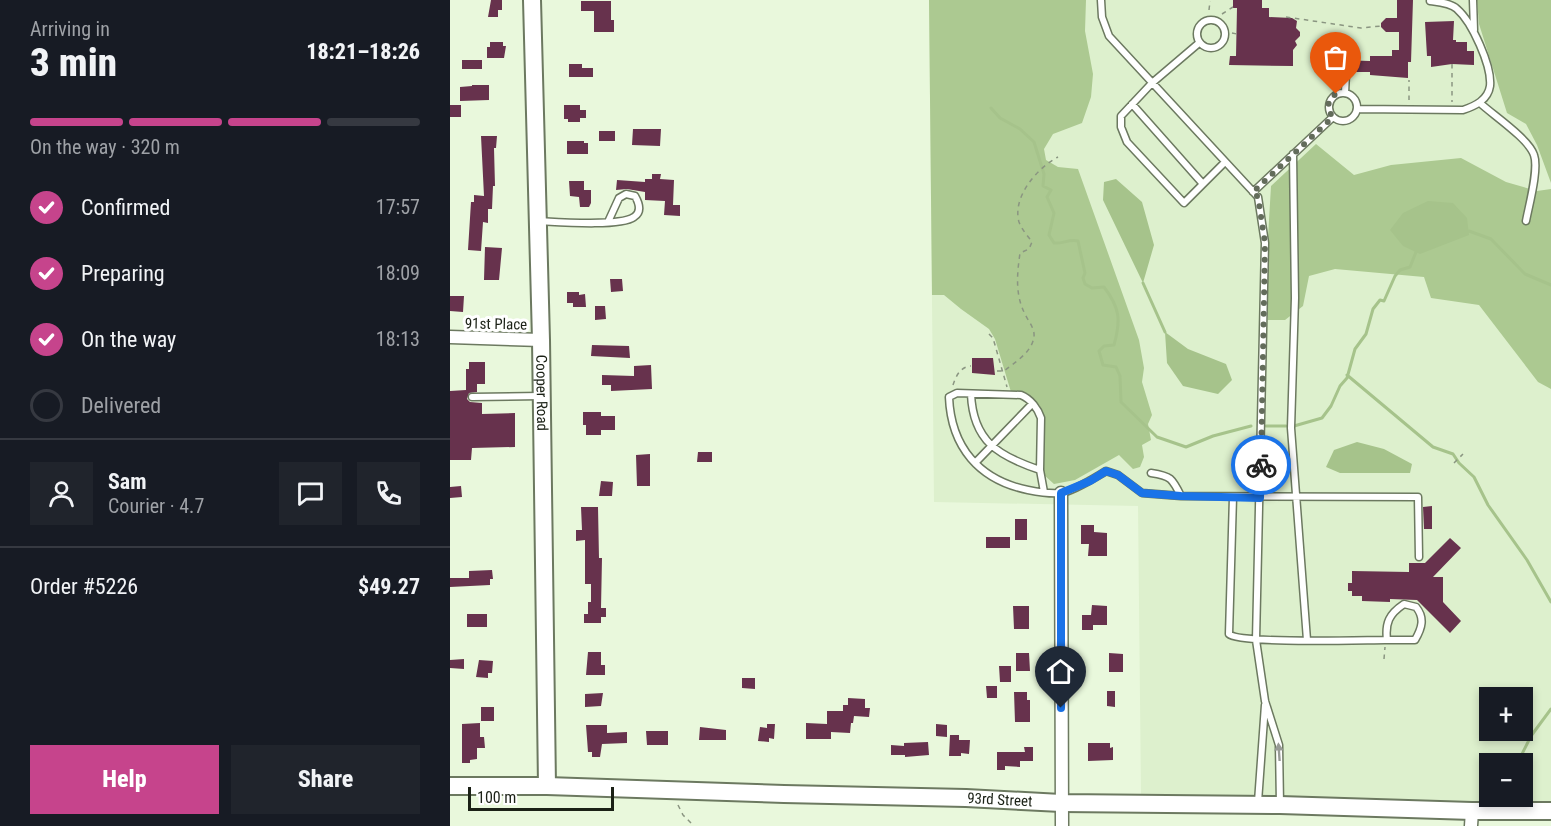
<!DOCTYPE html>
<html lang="en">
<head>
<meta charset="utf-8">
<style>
  body { margin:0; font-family:"Roboto Condensed",sans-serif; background:#20242c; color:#f1f3f6; height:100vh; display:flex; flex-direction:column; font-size:22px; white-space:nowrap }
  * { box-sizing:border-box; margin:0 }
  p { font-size:20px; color:#9ea1a6 }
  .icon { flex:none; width:33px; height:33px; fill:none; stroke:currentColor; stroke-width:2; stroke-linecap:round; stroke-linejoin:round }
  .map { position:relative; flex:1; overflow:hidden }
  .details { display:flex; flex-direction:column; background:#171b24; width:450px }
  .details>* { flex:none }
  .tools { position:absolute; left:1029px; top:687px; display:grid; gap:12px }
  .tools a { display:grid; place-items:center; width:54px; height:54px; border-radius:0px; background:#171b24; box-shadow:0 3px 9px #0003; font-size:30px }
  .scale { position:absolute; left:18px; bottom:15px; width:146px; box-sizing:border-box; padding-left:6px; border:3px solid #1b2116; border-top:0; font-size:16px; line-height:21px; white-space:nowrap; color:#1b2116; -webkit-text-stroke:4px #fff; paint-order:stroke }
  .pin { position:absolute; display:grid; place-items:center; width:51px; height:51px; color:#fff; margin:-62px -26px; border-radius:50% 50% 50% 0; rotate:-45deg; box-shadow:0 0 6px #0007 }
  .pin .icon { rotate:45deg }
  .courier { position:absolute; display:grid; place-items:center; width:60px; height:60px; margin:-30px; border:4px solid #1a73e8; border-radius:50%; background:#fff; color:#222; box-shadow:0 2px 8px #0007 }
  .overview em { font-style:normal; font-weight:800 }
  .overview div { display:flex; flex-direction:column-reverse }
  .overview { display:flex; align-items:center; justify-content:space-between; height:102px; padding:0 30px }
  h1 { font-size:39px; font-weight:800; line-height:45px }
  .bar { display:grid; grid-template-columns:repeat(4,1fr); gap:9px 6px; align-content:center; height:72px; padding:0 30px }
  .bar i { height:8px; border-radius:4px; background:#363941 }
  .bar .current { background:#c6448c }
  .bar p { grid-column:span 4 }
  .line { display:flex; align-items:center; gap:15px; padding:0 30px; border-top:2px solid #363941 }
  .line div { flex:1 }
  .round { display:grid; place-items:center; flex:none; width:63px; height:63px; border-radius:0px; background:#20242c }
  ol { padding:0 30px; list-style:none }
  li { display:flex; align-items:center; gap:18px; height:66px }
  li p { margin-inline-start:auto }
  li .icon { padding:6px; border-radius:50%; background:#c6448c; color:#fff; stroke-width:4 }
  li:last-child { color:#9ea1a6 }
  li i { width:33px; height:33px; border:3px solid #363941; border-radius:50% }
  .cta { display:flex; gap:12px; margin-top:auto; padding:12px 30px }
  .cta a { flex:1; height:69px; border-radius:0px; background:#c6448c; color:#fff; font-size:24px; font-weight:800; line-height:69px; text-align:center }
  .cta a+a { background:#20242c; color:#f1f3f6 }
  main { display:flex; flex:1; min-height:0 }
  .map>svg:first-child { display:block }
</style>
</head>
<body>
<main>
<section class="details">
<div class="overview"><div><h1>3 min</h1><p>Arriving in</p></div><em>18:21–18:26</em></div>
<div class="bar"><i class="current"></i><i class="current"></i><i class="current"></i><i></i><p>On the way · 320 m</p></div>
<ol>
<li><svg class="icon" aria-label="check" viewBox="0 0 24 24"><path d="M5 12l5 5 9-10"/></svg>Confirmed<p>17:57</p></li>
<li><svg class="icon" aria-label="check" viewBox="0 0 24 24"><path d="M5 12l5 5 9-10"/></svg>Preparing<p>18:09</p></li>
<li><svg class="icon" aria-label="check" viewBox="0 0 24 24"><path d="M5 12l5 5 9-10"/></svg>On the way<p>18:13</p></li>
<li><i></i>Delivered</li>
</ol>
<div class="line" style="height:108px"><a class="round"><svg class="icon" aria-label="person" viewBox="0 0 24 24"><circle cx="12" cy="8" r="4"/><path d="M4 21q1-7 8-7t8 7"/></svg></a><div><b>Sam</b><p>Courier · 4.7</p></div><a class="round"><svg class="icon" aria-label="chat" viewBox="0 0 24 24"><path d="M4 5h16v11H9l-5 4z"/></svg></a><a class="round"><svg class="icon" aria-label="phone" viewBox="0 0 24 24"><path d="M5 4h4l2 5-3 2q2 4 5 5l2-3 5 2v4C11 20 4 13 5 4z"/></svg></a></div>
<div class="line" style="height:78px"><div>Order #5226</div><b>$49.27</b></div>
<div class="cta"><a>Help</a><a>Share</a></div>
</section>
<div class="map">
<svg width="1101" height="826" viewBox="0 0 1101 826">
  <rect width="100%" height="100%" fill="#e9f8dc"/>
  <path fill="#ddf0cd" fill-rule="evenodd" d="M479,0H1101V803L691,795L688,506L484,502ZM1040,698H1072V730H1040ZM1040,764H1072V796H1040Z"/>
  <path fill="#acc991" d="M479,0H636L635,31L643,74L641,97L632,123L603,134L594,149L596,160L608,167L628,169L689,340L694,368L692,382L702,415L698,424L701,440L692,445L694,457L690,467L683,469L669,455L625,480L604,484L594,475L590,406L577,393L561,392L545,339L539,329L511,309L494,295H482Z
    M1027,0H1101V183L1087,145L1076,124L1057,113L1029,24Z
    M866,144L904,175L941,165L1011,158L1056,182L1087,191L1101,189V389L1088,382L1029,305L981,298L974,277L885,269L859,276L853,306L835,320H818V237L821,186Z"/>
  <path fill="#a6c38b" d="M666,179L692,202L704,245L693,283L653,200L654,182Z
    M978,201L1003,203L1017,218L1019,235L970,254L953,246L940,230L953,213Z
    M715,332L738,349L776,364L782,380L768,394L733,386L717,363Z
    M907,442L934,449L962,464L960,473H890L876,467L884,450Z"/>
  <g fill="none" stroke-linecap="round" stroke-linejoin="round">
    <path stroke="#a6c38b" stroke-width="3" d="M541,108L550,118L570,129L584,142L594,174L593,186L601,190L597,197L604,213L599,235L604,243C613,244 618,239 628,241L635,273L633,278L635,284L642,288L654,287C670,308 671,320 664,345L654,346L649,351L653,365L666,367L670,376L671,402L707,437L736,447L763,436L801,426
      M1019,231L1041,239L1075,274L1101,285
      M693,283L715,332
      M897,375L983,447L1003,454L1009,463L1024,477L1038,505L1077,560L1101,602
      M816,426H836
      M844,426L872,418L881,406L890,386L897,378L905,349L916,334L923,309L930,300L934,301L945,276L950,270L960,267L966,252
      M1067,764L1081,736L1101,709"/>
  </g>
  <path fill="#67324d" d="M41,0H52V10H48V17H38Z
    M783,0H812V8H819V17L842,18L847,21L846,28L850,32V36L845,41L847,45L843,50V66L779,65L780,56H786L787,8H783Z
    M947,0H963L961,62H958V78L920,75V72H901L897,68L887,72V60L920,61V56H942V50H949V32H936L931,27V23L936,18H947Z
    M131,1H161V20H164V32H144V11H131Z
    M1004,21L1003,40H1006V42H1017V51H1024V65L1002,64L981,67V56H977L975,22Z
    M40,42H53V46H56L54,58H37V47H40Z
    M12,60H32V69H12Z
    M119,64H132V68H143V77H119Z
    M22,85H39V100L10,101V87L22,86Z
    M0,105H11V117H0Z
    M114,105H130V110H136V118H130V122H118V119H114Z
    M183,129H211L210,146L182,145Z
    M149,131H165V141H149Z
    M31,136H47L46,148H44L45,186H43L42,209H38V223L33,222L31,251L18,250L21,202H24V195L34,196Z
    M117,141H134V143H138V154H117Z
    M202,174H211L210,179L224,180L223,205H230V216L214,215L215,201L195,200V192L177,189L166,190L167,180L195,182V179H202Z
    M119,181H134V190H141V203L139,207H130L129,197L120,196Z
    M35,247L52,248L49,280H34Z
    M160,279H172L173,291L161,292Z
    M117,292H129V295L135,294L136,307H123V303H117Z
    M0,296H14L13,312L0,311Z
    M145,306H155L156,319L145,320Z
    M142,345L179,346L180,358L141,356Z
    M522,358H543L545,375L522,373Z
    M19,362H35V384H27V392L19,393L17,399L20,402L32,403V414L65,413V447L22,448L21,460H0V391L16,390V369H19Z
    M201,365L202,389L161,391V385H152V375L184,376V366Z
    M133,412H151V416H165V430H151V435H136V425H133Z
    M248,452H262V462H247Z
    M200,454V486H187L186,455Z
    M151,481L163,482L162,496H149Z
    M11,486L12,497L0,498V487Z
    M982,506V529H974L973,507Z
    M131,507H148L149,558H152L151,608H156V617H151V623H134V614H138V602H141V584H135V540L126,541V530H132Z
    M565,519H577V540H565Z
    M631,525H644V532L657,533V556H638L639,544H631Z
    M536,537H560V548H536Z
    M1000,538L1011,548L983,577H993V602L1011,621L1000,633L967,600L940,599V602L912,601V596H902V591H898V583H902V571L959,572V563H975Z
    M42,570L43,579H40V585L0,587V578H19V571Z
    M642,605L657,606V625H643V630H632V615H641Z
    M563,606H579V629H564Z
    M17,614H37V627H17Z
    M138,652H151V665H155V675H136Z
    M566,653H579L580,671H566Z
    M659,653L673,654V672H659Z
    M14,659V669L0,668V660Z
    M29,660L43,661L42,673H38V678L26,677Z
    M549,666H561V682H550Z
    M292,678H305V689L292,688Z
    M536,686H547V698H537Z
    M657,691H665V707L657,706Z
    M564,692H577V700H580V722H565Z
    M153,693L151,706L135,707V694Z
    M398,698L415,699V708H420L419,717L404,716L403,723H401L400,733L381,732V739H356V723L377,724V711H393V705H398Z
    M31,707H44V721H31Z
    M30,723V737H34L35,748H27V759L20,760V763H12V724Z
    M317,724H325L324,739L319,738V742L308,741L310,727L317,728Z
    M486,724L497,725V737L486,736Z
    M136,725H157V733L177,732V743L152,744L150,757H142V752H138Z
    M250,727L276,730V740H249Z
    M196,731H218V745H197Z
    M500,735H509V740H520L519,754L511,753V756H499Z
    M478,742L479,755L455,757V755H441V745L454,746V743Z
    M638,743H660V748L663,747V760L638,761Z
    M574,747H583V761H570V767L555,766V770H547V752H575Z"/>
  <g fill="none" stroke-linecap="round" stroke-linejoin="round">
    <defs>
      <path id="lane" d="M651,0L652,17L659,36L808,197L815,243L806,640L815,701L829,745L830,804
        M1023,0L1024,30
        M747 34a14 14 0 1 1 28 0a14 14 0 1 1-28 0Z
        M749,43L702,83L671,116V127L677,142L734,203L775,162
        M879 107a14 14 0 1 1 28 0a14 14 0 1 1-28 0Z
        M895,93L896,73
        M1030,103C1043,115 1079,139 1084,155C1089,169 1079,205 1076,221
        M682,104L753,184
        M907,109L1013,110C1025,106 1038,100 1040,86C1042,66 1022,22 1007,9C1001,3 988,2 980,1
        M843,154L845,298L841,428L857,640
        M803,192L883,117
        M88,221C108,222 170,227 184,217C192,212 189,203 185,196L176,194L169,198L158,222
        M521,394C523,441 548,456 590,470
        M22,397L91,396
        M525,463L582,404
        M701,473C721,476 722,478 731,496
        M594,492L590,470L591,418C588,409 581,399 571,395L507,393L499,397C501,447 529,480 578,490C588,492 601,494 611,493C624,491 644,478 656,471L668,475L692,493L731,496L968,497L969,557
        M783,497L779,634C789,644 913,640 935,640H965C972,628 975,618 966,607L954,604C939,614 935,623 937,640
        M808,802L815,705"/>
      <path id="street" d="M0,337L91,340
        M611,493L612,826
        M1021,826L1022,811"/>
      <g id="secondary">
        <path id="s1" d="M82,0L91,340L97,786"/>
        <path id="s2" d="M0,786H97L334,794L516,798L611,803L830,805L1022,811H1101"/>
      </g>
    </defs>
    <use href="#lane" stroke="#6c7960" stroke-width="9"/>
    <use href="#street" stroke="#6c7960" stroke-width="15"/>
    <use href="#secondary" stroke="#6c7960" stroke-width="20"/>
    <path stroke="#8a9581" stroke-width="1.5" stroke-dasharray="4.5 4.5" stroke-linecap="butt" d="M759,10L760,1
      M772,14L783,7
      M836,17L911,28L931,26
      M782,33L787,34
      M1002,64V102
      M959,100V80
      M539,334L543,338L557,387
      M547,371H554C564,363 579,354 583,341C587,330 579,323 575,314C565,295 567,274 570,253L579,249L582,242C578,236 572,230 569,222C562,197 587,168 608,157
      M503,385C506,376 510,367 521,366
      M1004,463L1013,454
      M934,659L935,647
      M228,805L233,815L244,826"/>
    <use href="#lane" stroke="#fff" stroke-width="6"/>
    <use href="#street" stroke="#fff" stroke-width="12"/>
    <use href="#secondary" stroke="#fff" stroke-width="16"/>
  </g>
  <defs><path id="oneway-solid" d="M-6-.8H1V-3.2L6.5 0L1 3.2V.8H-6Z" transform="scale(1.5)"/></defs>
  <use fill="#989b96" href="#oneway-solid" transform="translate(829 752) rotate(-94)"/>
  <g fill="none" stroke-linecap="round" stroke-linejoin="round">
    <path stroke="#636c5b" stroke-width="6" stroke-dasharray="0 10.8" d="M811,465L815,243L808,197L803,192L883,117C876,109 877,100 886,94"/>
    <path stroke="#1a73e8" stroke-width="8" d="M611,708V493L640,481L656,471L668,475L692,493L731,496L810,498L811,465"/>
  </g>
  <g text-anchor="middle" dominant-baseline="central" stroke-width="6" stroke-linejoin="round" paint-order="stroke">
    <g font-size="15" fill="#1b2116" stroke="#fff">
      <text transform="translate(46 324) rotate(1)">91st Place</text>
      <text stroke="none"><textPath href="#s1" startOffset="393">Cooper Road</textPath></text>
      <text stroke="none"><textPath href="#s2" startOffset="550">93rd Street</textPath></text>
    </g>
  </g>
</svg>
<div class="tools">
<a>+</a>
<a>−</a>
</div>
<div class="scale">100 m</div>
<div class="pin" style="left:886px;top:94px;background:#ea580c"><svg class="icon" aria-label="bag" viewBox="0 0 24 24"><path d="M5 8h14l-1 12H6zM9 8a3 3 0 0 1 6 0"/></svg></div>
<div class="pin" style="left:611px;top:708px;background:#1f2937"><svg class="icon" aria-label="home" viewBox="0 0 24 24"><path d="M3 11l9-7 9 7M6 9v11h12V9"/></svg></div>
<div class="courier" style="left:811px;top:465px"><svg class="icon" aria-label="bike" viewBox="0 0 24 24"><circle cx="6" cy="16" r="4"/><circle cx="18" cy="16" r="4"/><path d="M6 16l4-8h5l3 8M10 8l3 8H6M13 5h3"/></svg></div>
</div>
</main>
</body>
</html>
